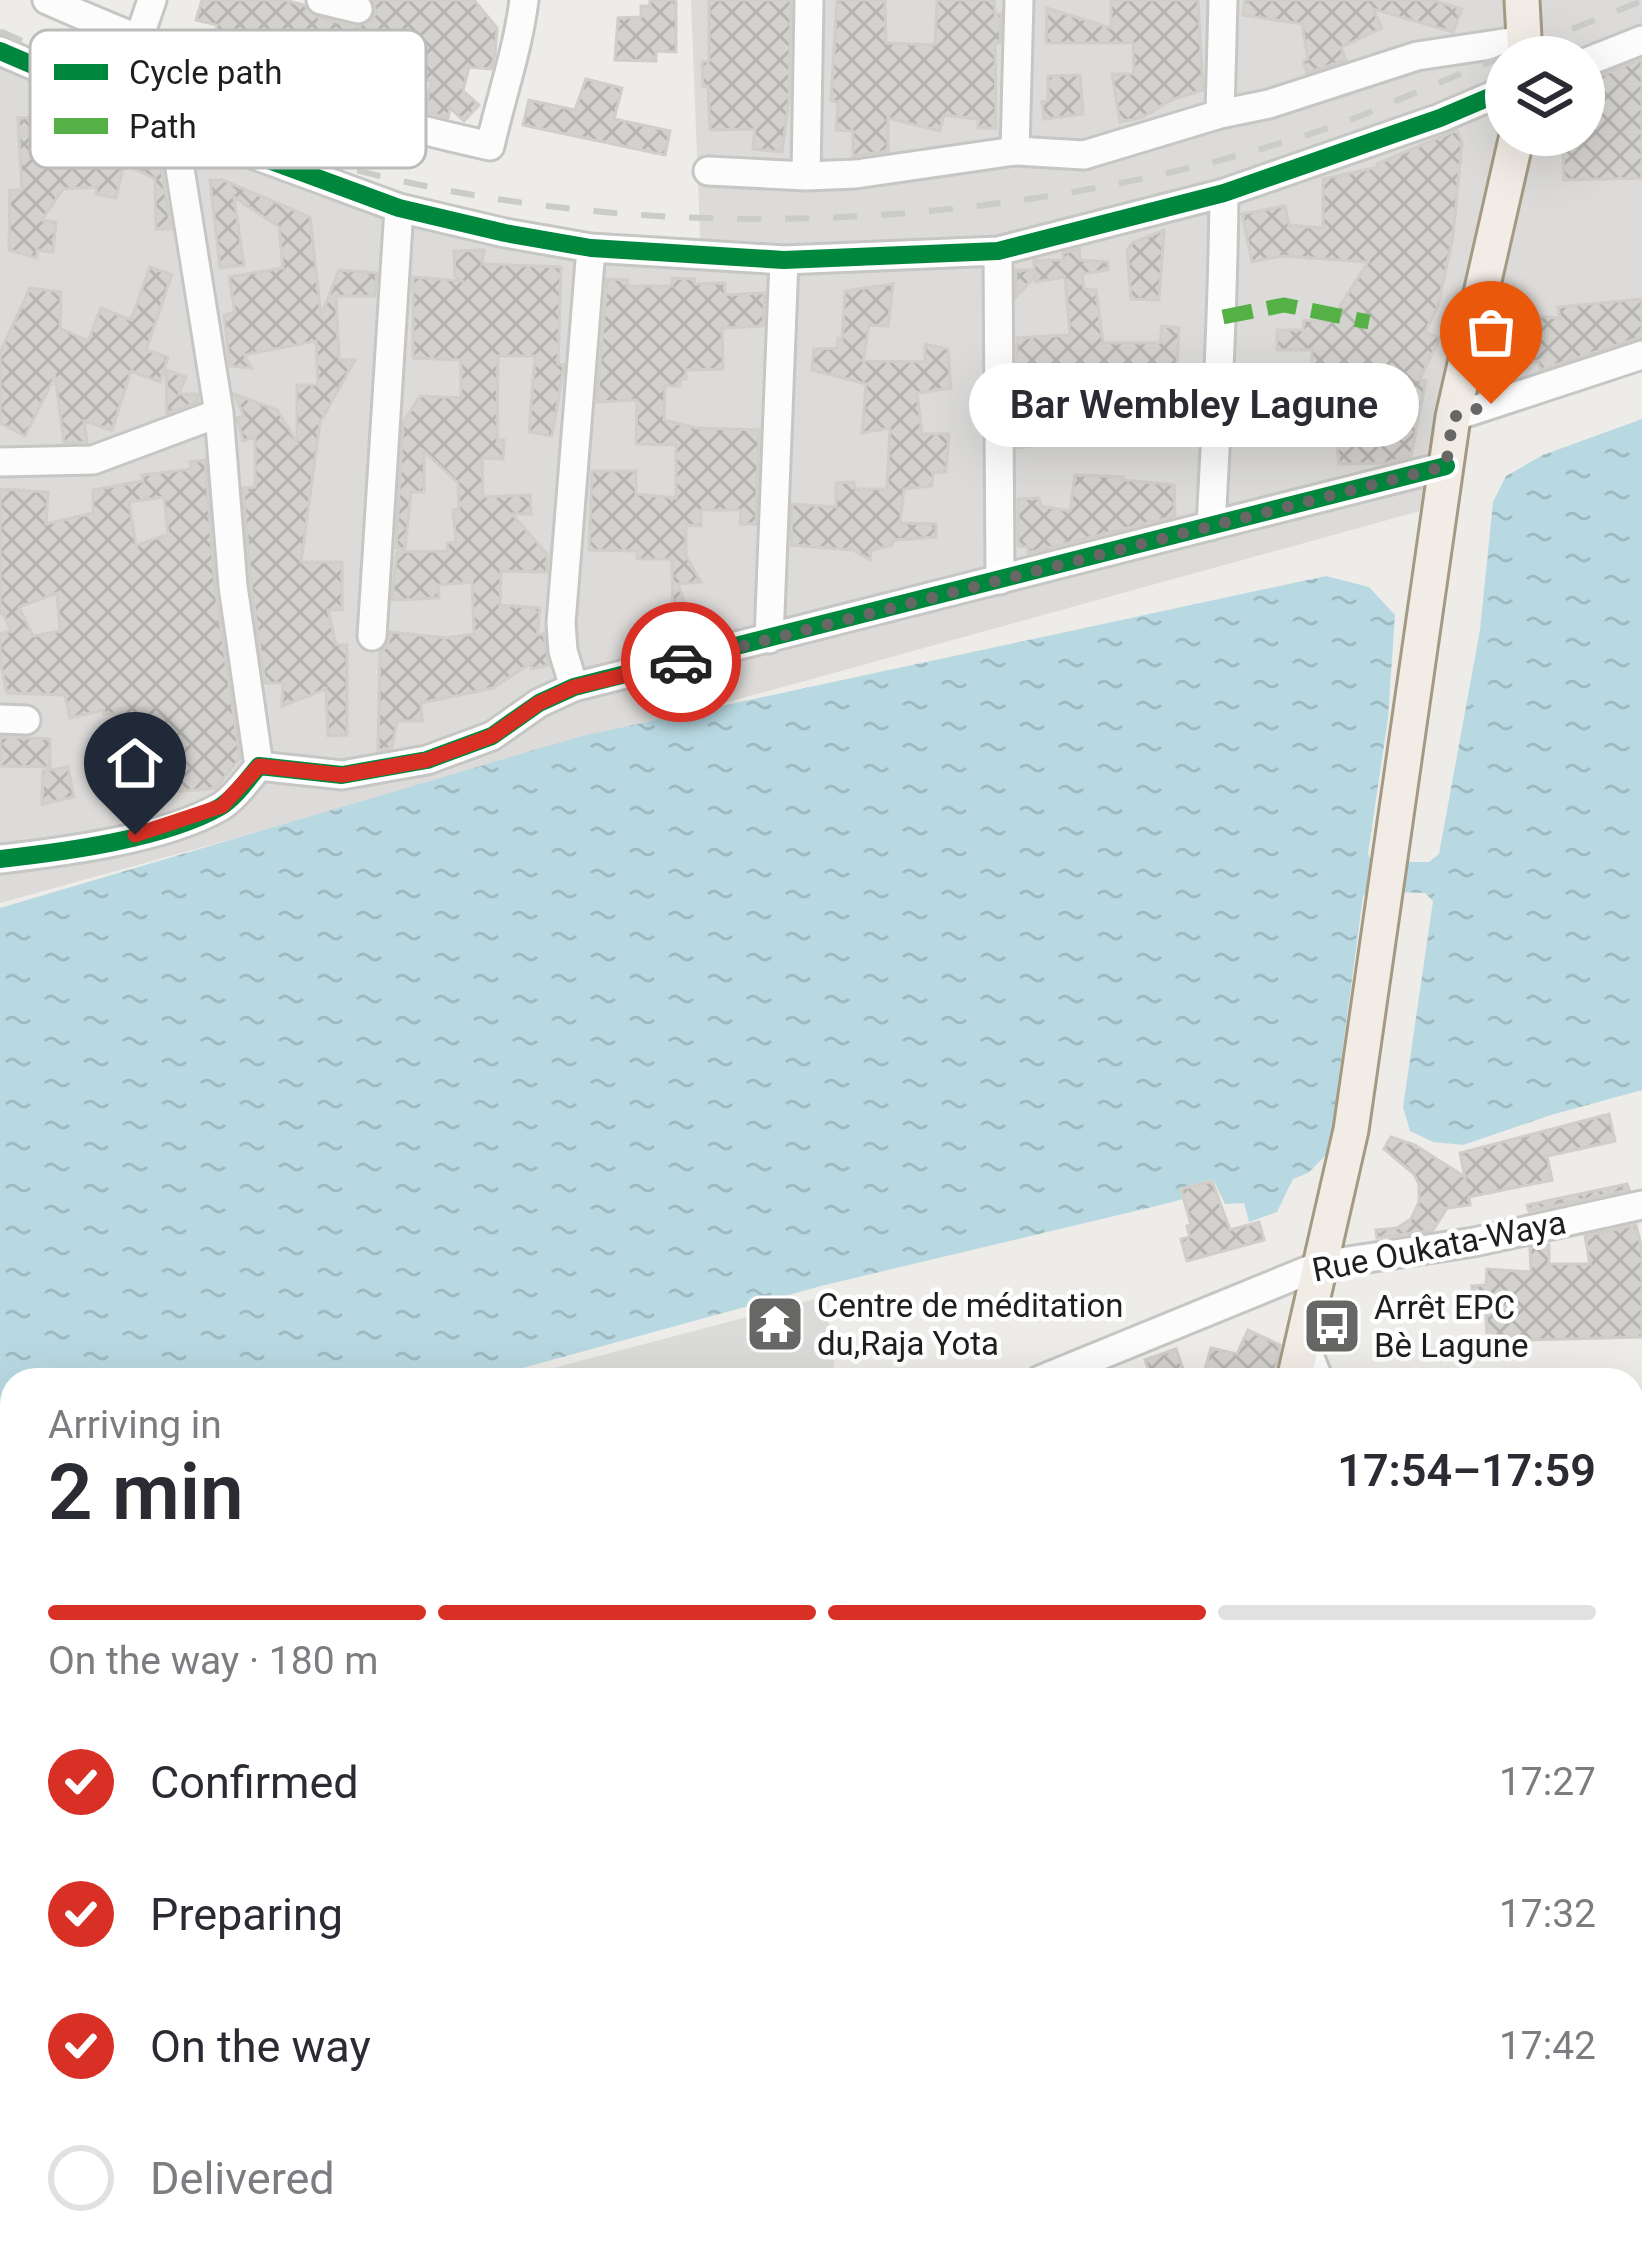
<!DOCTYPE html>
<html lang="en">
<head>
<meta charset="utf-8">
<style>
  body { margin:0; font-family:Roboto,sans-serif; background:#f2f2f3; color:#2b2b33; height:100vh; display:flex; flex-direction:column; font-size:45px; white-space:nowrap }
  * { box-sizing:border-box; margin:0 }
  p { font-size:39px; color:#7c7c81 }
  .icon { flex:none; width:66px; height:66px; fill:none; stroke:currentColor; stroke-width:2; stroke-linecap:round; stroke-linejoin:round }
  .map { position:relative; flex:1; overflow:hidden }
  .details { position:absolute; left:0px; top:1368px; width:1644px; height:900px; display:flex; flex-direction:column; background:#fff; border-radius:36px 36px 0 0; box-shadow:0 12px 48px #0002 }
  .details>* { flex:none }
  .controls { position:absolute; left:1485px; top:36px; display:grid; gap:24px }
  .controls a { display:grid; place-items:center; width:120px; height:120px; border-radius:50%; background:#fff; box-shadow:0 12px 48px #0002; font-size:60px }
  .pin { position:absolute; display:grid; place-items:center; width:102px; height:102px; color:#fff; margin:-123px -51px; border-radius:50% 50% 50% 0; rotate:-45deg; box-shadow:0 0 12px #0007 }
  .pin .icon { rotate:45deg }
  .courier { position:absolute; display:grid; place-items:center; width:120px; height:120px; margin:-60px; border:9px solid #d93025; border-radius:50%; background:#fff; color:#222; box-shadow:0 3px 15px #0007 }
  .bubble { position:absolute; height:84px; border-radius:42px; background:#fff; box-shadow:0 12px 48px #0002; font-size:39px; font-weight:600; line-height:84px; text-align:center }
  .summary em { font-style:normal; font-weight:600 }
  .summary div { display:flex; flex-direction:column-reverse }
  .summary { display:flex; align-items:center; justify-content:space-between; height:204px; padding:0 48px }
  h1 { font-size:78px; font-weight:600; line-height:90px }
  .bar { display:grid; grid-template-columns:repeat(4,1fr); gap:18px 12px; align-content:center; height:144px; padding:0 48px }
  .bar i { height:15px; border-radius:9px; background:#e1e1e2 }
  .bar .selected { background:#d93025 }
  .bar p { grid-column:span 4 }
  ol { padding:0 48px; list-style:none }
  li { display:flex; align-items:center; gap:36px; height:132px }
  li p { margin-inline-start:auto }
  li .icon { padding:12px; border-radius:50%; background:#d93025; color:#fff; stroke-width:4 }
  li:last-child { color:#7c7c81 }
  li i { width:66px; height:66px; border:6px solid #e1e1e2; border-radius:50% }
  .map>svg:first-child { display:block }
</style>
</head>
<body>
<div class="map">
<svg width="1642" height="2268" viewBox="0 0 1642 2268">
  <defs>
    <pattern id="cemetery-stones" width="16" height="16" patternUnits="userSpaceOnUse" patternTransform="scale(3)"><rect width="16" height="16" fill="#c5d9c6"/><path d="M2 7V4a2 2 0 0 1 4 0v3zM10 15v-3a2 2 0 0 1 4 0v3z" fill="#a9baaa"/></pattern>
    <pattern id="plaza-grid" width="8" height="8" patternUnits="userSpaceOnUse" patternTransform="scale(3)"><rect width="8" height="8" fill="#e2e2e7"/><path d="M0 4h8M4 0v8" fill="none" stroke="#c1c1c6"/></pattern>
    <pattern id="water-ripples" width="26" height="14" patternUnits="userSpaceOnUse" patternTransform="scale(3)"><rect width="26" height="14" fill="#b9d9e2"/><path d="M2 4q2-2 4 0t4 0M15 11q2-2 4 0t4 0" fill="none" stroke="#9fbac1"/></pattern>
    <pattern id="building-cross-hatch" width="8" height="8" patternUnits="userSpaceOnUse" patternTransform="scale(3)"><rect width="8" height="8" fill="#d4d2cf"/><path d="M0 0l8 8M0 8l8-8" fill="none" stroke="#b6b4b1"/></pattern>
  </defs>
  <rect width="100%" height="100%" fill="#edece8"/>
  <path fill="#dcdbd9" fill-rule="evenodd" d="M691,0H1642V355L1545,389L1454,388L1449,503L0,903V49L370,200L701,261ZM1506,57H1584V135H1506Z"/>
  <path fill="#dbdbd9" d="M823,1297L835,1350L832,1380H508Z"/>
  <path fill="url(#cemetery-stones)" d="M1632,2181H1642V2268H1479L1480,2256H1632Z"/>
  <path fill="url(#plaza-grid)" d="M391,2256H451L459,2268H266V2264Z"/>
  <path fill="url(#water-ripples)" d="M1642,419V1090L1551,1115L1463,1145L1433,1142L1410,1131L1403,1107L1433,901L1425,893L1368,891L1363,896L1329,1152L1308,1173L1293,1179L1277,1212L1249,1222L1244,1203L1225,1204L1213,1179L1180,1188L1182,1199L1173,1202L821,1286L479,1380H12V1524L0,1529V908L582,736L1326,576L1369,587L1395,615L1388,718L1368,854L1372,862H1429L1439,854L1480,630L1493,502L1506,476L1543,455Z"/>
  <path fill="url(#building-cross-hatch)" stroke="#d1cdc9" stroke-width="3" fill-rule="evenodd" d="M202,0H284L304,5L317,17L355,27L372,20L376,12L373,0H474L497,28L495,54L491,69L469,67L463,91L479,105L464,121L450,108L448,118L425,112L431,81L308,51L303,73L211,47L217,25L196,20Z
    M650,0H676V52L656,51V61L615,60L618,18L641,17V6H650Z
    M709,0H791L789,99L782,152L753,149L755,129L710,130L708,86L703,87L702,62L709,61Z
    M837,0H885L886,43L935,45L937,0H994L995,14H1001L1000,43H995L996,128H978V119L944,115L940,131L888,118V151L853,156V131L836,130L838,102L831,101Z
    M1111,0H1198L1203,90L1173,99L1143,117L1120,122L1112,74H1134L1133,43H1046L1047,8L1111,28Z
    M1245,0H1432L1462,9L1453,32L1373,9L1382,28L1341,47L1346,60L1307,73L1303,61L1308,59L1302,24L1243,15Z
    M1642,59V178L1564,180L1563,135H1584V88L1602,87L1597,77Z
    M1080,75L1083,114L1044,119L1042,102L1048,101V76Z
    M586,79L622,88L614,119L670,131L665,155L523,125L529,100L575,110Z
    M39,117L40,126L112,133L109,146L126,154L124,160H160L171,229H156L155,179L124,164L116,198L96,194L97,187L63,189L42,220L56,222L53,252L37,250V258L9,250L10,190H22L18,118Z
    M1457,130L1462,143L1453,236L1438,306L1425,332L1440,338L1419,380L1426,381L1411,456L1386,463L1339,464L1334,417L1310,416L1312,350H1277V330H1303L1304,320L1330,322L1368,262L1282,256L1252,262L1242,214L1285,206L1289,225L1323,228V179L1379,167L1377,164Z
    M210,180H223L310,217L321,316L339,270L377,273L375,296H336L339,360H355L320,422L301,562H342V610H328L336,645H347V735L328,736L326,689L282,706L283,683H265L251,584L243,488L255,487V437L243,441L237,418L244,416L234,394L277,410L297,442V385H318L316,341L244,355L252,368L230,366L224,315L235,312L229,277L283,268L279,227L234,197L244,265L220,268Z
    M1164,230L1159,300L1131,299L1127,251L1132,243Z
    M1079,249L1080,260L1108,262V270L1082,274L1084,289L1096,290L1103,343H1160L1162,326L1179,328L1177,365L1170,366L1171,377L1107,379L1112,430L1088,438L1017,448V338L1070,335L1065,277L1035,282V276L1016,297V270H1034V260H1064L1063,253Z
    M484,250L482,264L561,267L558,364L564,365L552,436L529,432L535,356H498L497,440H504L503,459L482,458L483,497L530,495L531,514H512L547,554V572L501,571L500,605L540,608L537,635L544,634L549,665L531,669V663L493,688L421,703L422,721H397L392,748L378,750L380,652L388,645L390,632L446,638L474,634L472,582L438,585L439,598L392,600L397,552L448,551L447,543L456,542L453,510L459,509L458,483L424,451V492H411L405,549L396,548L403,423L420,396L461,398V360L413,358V277L462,281L455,276L454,251Z
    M150,267L172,275L146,350L168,357L160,382L131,371L112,430L84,421L87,442L64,443L55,376L25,436L0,423V353L30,288L61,292L60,328L88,341L101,308L131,320Z
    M672,278L694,279L695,284L725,283V295L765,293L763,326L722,328L723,369L686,370V379H680V386H665L664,420L696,428L759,430L756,524H740L741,510H701V526L686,525V556L701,582L678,584L695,632L673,637L672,559H637V551L589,550L592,471H636V494L676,498V445L636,444L637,400L597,402L607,279L628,280L627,286H672Z
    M893,284L888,326L869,325L863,361L925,362V344L948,349L951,388L917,393L922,434H949L946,472L933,473L932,486L904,489L900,523L936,524V537L893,540L892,545L871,550L870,560L853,550L791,545L792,504L836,507V483L854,482L855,489H887L890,428L862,433L866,384L812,370L814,349L837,348L838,338L842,340L845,291Z
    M1642,299V337L1540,370L1538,361L1522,364L1520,352H1515L1518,315L1560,318L1558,307Z
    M166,370L186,377L179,394H198V402L167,413Z
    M1172,400L1174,433L1142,436L1140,409Z
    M205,460L215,588L240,758L216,788L162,793V805H113L111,756L120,755V714H104V710L70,718L65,695L7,693L0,661V634L11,631L3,613L0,614V489L48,492L46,524L93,513V490L143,481L142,475L191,469L190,462ZM164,497L168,534L136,546L129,502ZM57,593L60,631L33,636L19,607Z
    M1075,475L1123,477V480L1174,485L1175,516L1028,553V547L1018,546V499L1039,498L1041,506L1070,511Z
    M0,737L50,739V767L0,766Z
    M68,767L74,797L42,804L43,771Z
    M1609,1114L1615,1141L1547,1156L1552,1180L1469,1197L1470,1205L1447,1208L1433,1230L1377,1238L1376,1230L1397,1228L1411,1219L1419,1202V1184L1414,1174L1384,1149L1391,1137L1415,1145L1465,1177L1460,1153Z
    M1212,1181L1230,1230L1259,1222L1264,1240L1187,1261L1181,1239L1190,1237L1187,1226L1191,1225L1181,1189Z
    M1627,1184L1629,1190L1529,1211L1527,1205Z
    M1636,1225L1642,1250V1337L1487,1341L1486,1306L1473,1307L1472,1286L1486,1285L1487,1269L1531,1272L1530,1248L1543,1245H1549V1264H1590L1585,1236Z
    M1248,1330L1280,1345L1274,1380H1241L1205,1369L1211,1348L1237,1354Z
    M1176,1349L1187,1380H1152L1145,1360Z"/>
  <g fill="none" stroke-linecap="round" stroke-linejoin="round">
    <defs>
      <path id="minor" d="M47,0C194,66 333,111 490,146C501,97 518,49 524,0
        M321,0L358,9
        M138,41L152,0
        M0,51L173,125L399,208L505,233L591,248L784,260L998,251L1224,193L1440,118L1506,90
        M1584,63L1642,40
        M1220,114L1223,0
        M173,125L219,413L233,586L259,766
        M1015,151L1019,0
        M708,171L806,176L856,174L1015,151L1084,155L1220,114L1269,104L1417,56L1524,40
        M806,176L809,0
        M998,251L1000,580
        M1453,417L1642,355
        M0,462L93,460L219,413
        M1211,526C1217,415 1223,304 1224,193
        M372,636L399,208
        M769,639L784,260
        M574,687L563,651L561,623L591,248
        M0,719L26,720
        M0,859C63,852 164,839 220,807C235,798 248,779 259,766L342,775L427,760L492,736L539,703L574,687L1446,466
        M1304,1343L1319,1380
        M1040,1380L1321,1265L1474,1242L1642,1205
        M1632,1487L1642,1486
        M0,1637L12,1633
        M1632,1780L1642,1756
        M1632,1928L1642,1926
        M706,2256L708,2268
        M806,2256L811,2268"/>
      <path id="major" d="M1522,0L1525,57
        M1294,1380L1351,1130L1453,417L1517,135
        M1046,2268L1050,2256"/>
    </defs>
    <use href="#minor" stroke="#c6c6c4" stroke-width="33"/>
    <use href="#major" stroke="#a49a84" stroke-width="39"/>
    <use href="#minor" stroke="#fcfcfc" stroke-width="27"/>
    <use href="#major" stroke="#f1ece5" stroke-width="33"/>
    <path stroke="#cbcbca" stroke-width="6" stroke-dasharray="24 24" stroke-linecap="butt" d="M0,31C94,74 186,119 285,150C611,252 999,237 1322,130C1359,118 1395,101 1431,86C1501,57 1572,29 1642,1"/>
    <path stroke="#55b145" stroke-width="15" stroke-dasharray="30 15" stroke-linecap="butt" d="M1223,317L1284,305L1369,322
      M0,2200L12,2211
      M77,2256L106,2268
      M451,2256L457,2268"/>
    <defs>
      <path id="cycleway" d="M0,51L173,125L399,208L505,233L591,248L784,260L998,251L1224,193L1440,118L1506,90
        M0,859C63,852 164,839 220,807C235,798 248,779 259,766L342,775L427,760L492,736L539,703L574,687L1446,466"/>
    </defs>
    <use href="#cycleway" stroke="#fff" stroke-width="26"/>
    <use href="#cycleway" stroke="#00873e" stroke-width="18"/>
  </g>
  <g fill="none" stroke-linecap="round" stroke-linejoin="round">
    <path stroke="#676765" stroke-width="12" stroke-dasharray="0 21.6" d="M681,662L1446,466L1453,417L1491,404"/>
    <path stroke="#d93025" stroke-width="15" d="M135,835L222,806L259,766L342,775L427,760L492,736L539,703L574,687L681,662"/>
  </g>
  <defs>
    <symbol id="temple-square" viewBox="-11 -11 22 22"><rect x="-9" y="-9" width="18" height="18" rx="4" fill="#676765" stroke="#fff"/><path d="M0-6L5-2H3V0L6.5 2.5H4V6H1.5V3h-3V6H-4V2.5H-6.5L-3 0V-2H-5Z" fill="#fff"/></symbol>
    <symbol id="bus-square" viewBox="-11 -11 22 22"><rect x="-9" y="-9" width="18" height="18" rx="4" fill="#676765" stroke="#fff"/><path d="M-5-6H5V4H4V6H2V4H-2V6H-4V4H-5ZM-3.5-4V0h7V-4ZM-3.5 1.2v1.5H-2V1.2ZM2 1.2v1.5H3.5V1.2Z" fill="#fff"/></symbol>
  </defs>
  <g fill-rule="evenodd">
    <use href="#temple-square" x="742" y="1291" width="66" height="66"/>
    <use href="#bus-square" x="1299" y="1293" width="66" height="66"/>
  </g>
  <g text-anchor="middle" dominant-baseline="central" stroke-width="9" stroke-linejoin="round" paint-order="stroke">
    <g font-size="33" fill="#1f1f1f" stroke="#fff">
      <text transform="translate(1439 1246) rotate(-11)">Rue Oukata-Waya</text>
    </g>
    <g font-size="33" fill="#1f1f1f" stroke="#fff" text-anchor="start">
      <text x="817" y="1305">Centre de méditation<tspan x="817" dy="38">du,Raja Yota</tspan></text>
      <text x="1374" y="1307">Arrêt EPC<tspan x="1374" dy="38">Bè Lagune</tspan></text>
    </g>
  </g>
  <rect x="30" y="30" width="396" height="138" rx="18" fill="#fff" stroke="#bcbcbc" stroke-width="3"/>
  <rect x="54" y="64" width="54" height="16" fill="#00873e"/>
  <rect x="54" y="118" width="54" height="16" fill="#55b145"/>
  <g font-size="33" fill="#1f1f1f">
    <text x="129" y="84">Cycle path</text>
    <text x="129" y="138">Path</text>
  </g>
</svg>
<div class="controls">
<a><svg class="icon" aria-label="layers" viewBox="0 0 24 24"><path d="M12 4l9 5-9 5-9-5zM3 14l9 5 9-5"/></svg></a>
</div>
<div class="pin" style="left:1491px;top:404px;background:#ea580c"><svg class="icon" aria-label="bag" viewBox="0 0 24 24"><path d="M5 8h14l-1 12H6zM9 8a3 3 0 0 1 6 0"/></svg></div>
<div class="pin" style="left:135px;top:835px;background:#1f2937"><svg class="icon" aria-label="home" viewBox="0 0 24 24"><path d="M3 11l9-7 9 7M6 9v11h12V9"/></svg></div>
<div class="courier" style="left:681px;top:662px"><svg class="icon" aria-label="car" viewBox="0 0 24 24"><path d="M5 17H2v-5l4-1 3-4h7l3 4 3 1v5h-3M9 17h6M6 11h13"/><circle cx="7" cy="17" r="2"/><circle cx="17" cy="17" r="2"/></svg></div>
<div class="bubble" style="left:969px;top:363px;width:450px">Bar Wembley Lagune</div>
<section class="details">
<div class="summary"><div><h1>2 min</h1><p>Arriving in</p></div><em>17:54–17:59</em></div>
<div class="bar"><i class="selected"></i><i class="selected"></i><i class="selected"></i><i></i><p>On the way · 180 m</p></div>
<ol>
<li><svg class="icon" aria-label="check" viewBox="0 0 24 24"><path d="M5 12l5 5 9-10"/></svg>Confirmed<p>17:27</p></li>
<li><svg class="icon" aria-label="check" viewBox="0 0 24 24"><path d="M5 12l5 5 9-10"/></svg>Preparing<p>17:32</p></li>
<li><svg class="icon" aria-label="check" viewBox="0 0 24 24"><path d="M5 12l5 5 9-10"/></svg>On the way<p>17:42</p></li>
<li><i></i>Delivered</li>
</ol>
</section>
</div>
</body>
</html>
